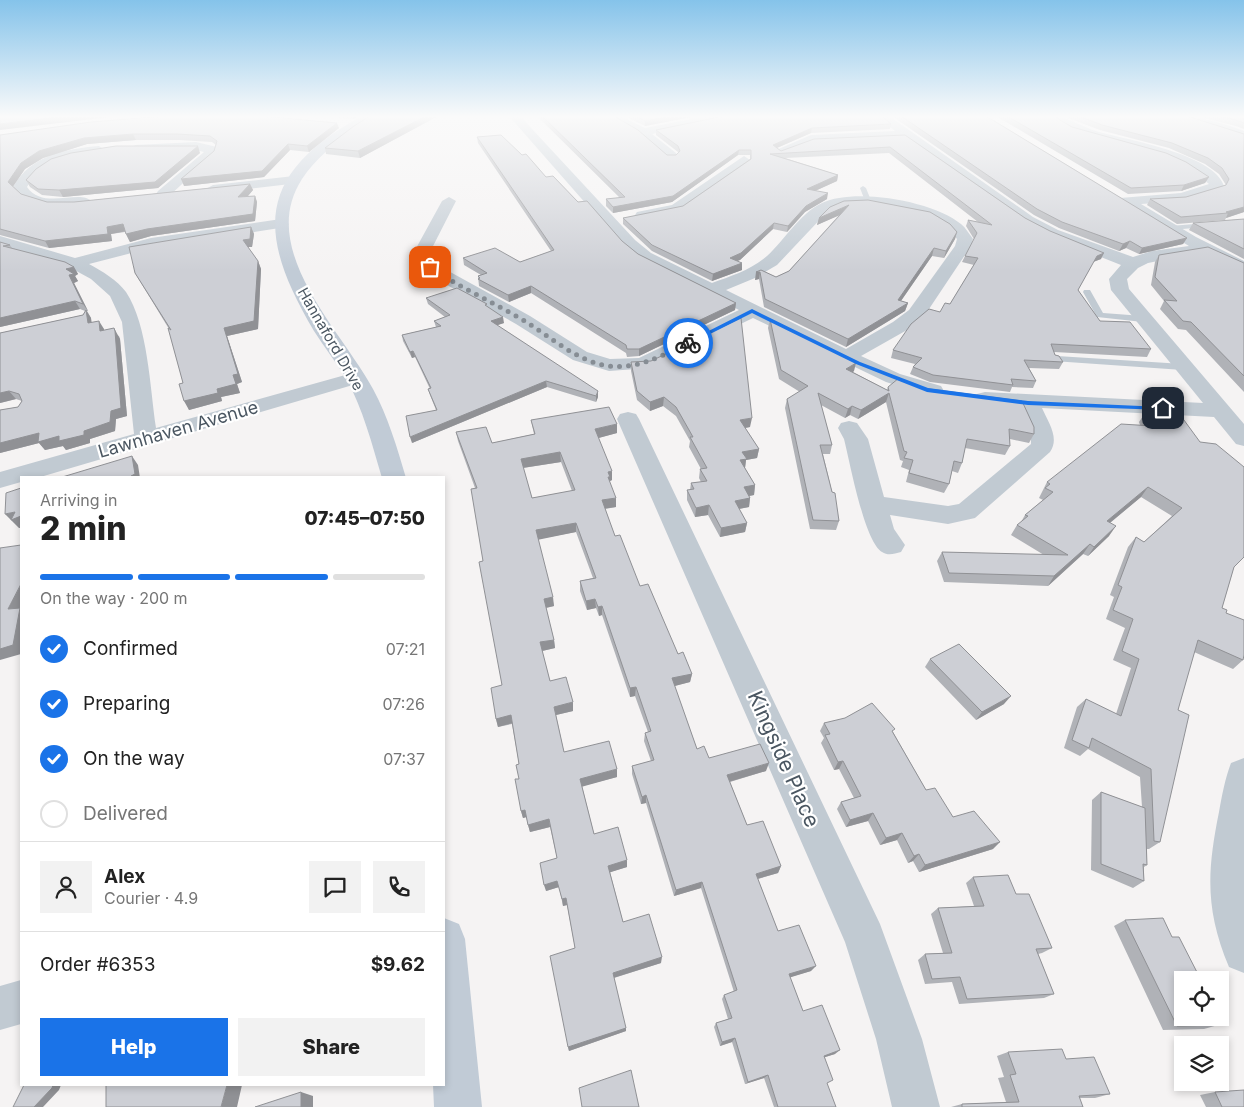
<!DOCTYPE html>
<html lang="en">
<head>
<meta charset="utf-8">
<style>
  body { margin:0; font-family:Inter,sans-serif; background:#f2f2f2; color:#222; height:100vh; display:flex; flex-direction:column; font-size:19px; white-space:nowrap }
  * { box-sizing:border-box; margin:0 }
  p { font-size:16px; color:#767676 }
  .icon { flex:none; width:28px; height:28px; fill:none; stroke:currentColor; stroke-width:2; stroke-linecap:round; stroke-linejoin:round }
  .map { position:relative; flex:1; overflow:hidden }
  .drawer { position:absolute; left:20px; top:476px; width:425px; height:610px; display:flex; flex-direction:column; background:#fff; border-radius:0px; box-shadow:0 2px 8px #0003 }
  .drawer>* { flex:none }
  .tools { position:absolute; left:1174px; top:971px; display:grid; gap:10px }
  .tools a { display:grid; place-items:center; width:55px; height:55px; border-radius:0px; background:#fff; box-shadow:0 2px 8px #0003; font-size:25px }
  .pin { position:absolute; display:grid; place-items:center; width:42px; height:42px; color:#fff; margin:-21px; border-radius:10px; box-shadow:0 2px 8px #0006 }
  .courier { position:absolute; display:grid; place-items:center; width:50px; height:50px; margin:-25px; border:4px solid #1a73e8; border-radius:50%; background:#fff; color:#222; box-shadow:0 1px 6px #0007 }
  .head em { font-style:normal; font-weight:800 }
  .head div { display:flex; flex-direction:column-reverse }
  .head { display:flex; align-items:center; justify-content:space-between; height:85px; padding:0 20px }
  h1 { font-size:32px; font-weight:800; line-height:38px }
  .bar { display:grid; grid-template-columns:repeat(4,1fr); gap:8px 5px; align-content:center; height:60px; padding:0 20px }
  .bar i { height:6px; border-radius:4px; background:#e0e0e0 }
  .bar .current { background:#1a73e8 }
  .bar p { grid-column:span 4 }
  .line { display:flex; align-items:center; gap:12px; padding:0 20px; border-top:1px solid #e0e0e0 }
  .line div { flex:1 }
  .round { display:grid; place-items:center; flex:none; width:52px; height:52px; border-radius:0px; background:#f2f2f2 }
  ol { padding:0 20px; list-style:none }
  li { display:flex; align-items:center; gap:15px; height:55px }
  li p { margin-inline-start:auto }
  li .icon { padding:5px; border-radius:50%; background:#1a73e8; color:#fff; stroke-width:4 }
  li:last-child { color:#767676 }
  li i { width:28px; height:28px; border:2px solid #e0e0e0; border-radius:50% }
  .action { display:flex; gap:10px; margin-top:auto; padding:10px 20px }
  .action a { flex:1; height:58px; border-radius:0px; background:#1a73e8; color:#fff; font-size:20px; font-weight:800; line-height:58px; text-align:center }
  .action a+a { background:#f2f2f2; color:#222 }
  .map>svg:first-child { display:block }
</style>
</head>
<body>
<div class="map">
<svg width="1244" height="1107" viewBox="0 0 1244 1107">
  <rect width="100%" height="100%" fill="#f5f3f3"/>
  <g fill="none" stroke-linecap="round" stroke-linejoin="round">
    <path fill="#c1cad2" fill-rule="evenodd" d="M863,186L866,188L872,203L865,201L860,188Z
      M1244,220V224L1170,230L1166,228L1170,226Z
      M1084,290H1090L1103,313L1143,316L1148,319L1143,322L1097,317L1083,292Z
      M1057,356L1183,364L1188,367L1183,370L1053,361V357Z"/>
    <path fill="#c1cad2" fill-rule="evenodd" d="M509,116H520L635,240L651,253L712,283C731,276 751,270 767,256C785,240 799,214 822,203C854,187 934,201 961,224C966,228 969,234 973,239L971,246L923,318L907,330L861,356L900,374L941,386L944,391L941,396L933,397L886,382L753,318L650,368L609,371L573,360L516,324L431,276L419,266L414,252L442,201L449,197L456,201L430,252L433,260L443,268L530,316L587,352L610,359L639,358L739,310L639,259L623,246ZM860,205C892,207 937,210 957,239L955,246L909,310L893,322L846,349L726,290L755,278L777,265L827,212L842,206Z
      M615,116L622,117L645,128L707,116H731L726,119L652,134L676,153L678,156L676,159H668L639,134L614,121L612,119Z
      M876,116H889L1033,217L1058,230L1133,257L1152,251L1189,246L1120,204L1118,201L1120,198L1181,193L1209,184C1193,170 1176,161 1156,154C1126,144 1071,140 1049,116C1067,116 1082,127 1099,132C1128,140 1214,154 1224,186L1222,189L1182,201L1141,204L1196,237L1244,261V272L1202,252L1148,263L1138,268L1127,279L1129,289L1244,424V446L1236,444L1214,417L1042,408C1048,422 1060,438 1050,452L975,518L948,524L890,515L894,529L905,545L901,552C894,554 888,556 882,552C864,541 850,462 844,439L838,428L841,423L849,421L857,423L868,439L884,497L948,506L959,504L1031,444V436L1019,407L977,404L974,399L977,394L985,392L1203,403L1111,290L1109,279L1121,265L1048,236L1023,223L904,138L813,143L780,155L774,151L811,135L895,131Z
      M1173,116C1198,116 1220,122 1244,131V139Z
      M196,142L217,147L219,150L168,197H158L156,194L158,191L204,152L196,150L139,152L135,151L133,148L135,145Z
      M99,146L105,150L103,153C75,160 43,157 27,187C43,211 81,188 92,202L90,205C64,211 28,212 13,187C31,155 65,149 99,146Z
      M744,156L750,160L749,163L682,211L642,219L635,215L637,212L672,205Z
      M294,176L299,177L301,180L299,183L213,193L206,189L213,185Z
      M281,219L289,224L286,227L151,248L89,264C102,271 117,280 126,292C148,325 150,388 156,428L356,372L363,374L366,378L363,382L37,478H21V482L0,488V472L134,434L122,322L110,296L91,279L69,267L0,246V236L75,258L151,238Z
      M628,412L636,414L639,419L880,924L922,1039L940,1107H892L876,1039L845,942L617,419L620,414Z
      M1244,758V973L1229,967C1205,910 1207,871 1219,812C1222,795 1225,779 1231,763Z
      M21,980V1024L0,1030V986Z"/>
    <path fill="#c1cbd6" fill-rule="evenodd" d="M362,116H376C371,122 361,126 354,130C334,144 315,159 302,179C256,250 342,331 373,389C388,417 397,447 406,478H382C372,444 363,409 346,378C336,362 324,347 314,331C256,233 256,174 362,116Z
      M444,918L459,924L465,939L482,1107H434L433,1085H444Z"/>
  </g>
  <path fill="#b0b2b7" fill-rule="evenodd" d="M322,116H358L354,119Z
    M370,116H438L360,158L326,154L325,148Z
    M537,116H614L667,155H676L678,153V152L656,135V130L891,124L890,129L811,133L777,148L781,151L905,135L1025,218L1101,259L1093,262L1078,290L1100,321L1151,349L1147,357L1054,352L1055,355L1063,362L1059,369L1029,368L1036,381L1033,388L1012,387L1010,392L930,382L910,374L913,367L915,364L891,358L893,350L940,312L950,304L974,265L962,262L965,256L974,239L966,226L968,220L978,222L889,153L785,158L838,175L837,181L815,191L827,199L805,212L787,232L773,229L740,260L737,261L742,270L712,281L652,251L623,224V218L683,206L750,159V155H738L672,202L613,213L606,206V199L620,198Z
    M625,116H696L645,126Z
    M892,116H986L1187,238L1183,244L1139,254L1126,248L1119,251L1059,228L1034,215Z
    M996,116H1055L1060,120L1072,127L1209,177L1205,183L1181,191L1128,194Z
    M1063,116H1187L1244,134V212L1226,218L1225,220L1177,224L1147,205L1150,199L1186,197L1226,185L1219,174L1205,164L1169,148L1100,130Z
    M1191,116H1244V129L1236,126L1200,117Z
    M339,128L309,152L290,150L264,177L184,186L214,151L216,145L212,142L179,140H136L87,144L43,158L25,169L13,186L21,194L47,202H74L250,184L253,190L248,196H255L257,202L255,221L151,236L130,242L125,232L111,234L112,241L49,248L0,235V135Z
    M477,137L546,177L578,202L622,241L638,254L736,303L735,310L639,356L627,357L626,353L531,293L509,302L479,286L478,276L481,275L464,265L463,258L520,262L551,251L478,143Z
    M200,153L158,188L63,197L42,195L30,187L26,180Z
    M830,207L957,232L955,239L944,258L932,256L901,301L908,303L905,311L846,347L764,307L759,279L755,280L761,270L776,277L789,271L839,215L817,225L819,218Z
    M1244,219V259L1189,230L1193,223Z
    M251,227L254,234L252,247H248L258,261L261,269L258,329L227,336L242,382L237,384L240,393L221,397L222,401L189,410L183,383L169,329L135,273Z
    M0,242L10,245L12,248L74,267L78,274L75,276L78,281L74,283L88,311H87L91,318V322L104,329V330L119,336L120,339L127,416L116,419L115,431L90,439V443L66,450L63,446L45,450L39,443L0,453V410L18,407L22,401L16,399L0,403V333L83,315L85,311L80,309L0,327Z
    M1159,255L1244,263V392L1186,330L1178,329L1160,309L1164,301L1151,285L1155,262Z
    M426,298L487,306L504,323L497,325L598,397L596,402L547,387L412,443L436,410L430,395L428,389H430L415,357L412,358L403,341L402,335L436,327L434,321L445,317L428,304Z
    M770,319L854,371L853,372L887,390L888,387L1034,434L1029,443L1010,439V446L1005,455L965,448L962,463L958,473L952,471L949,484L944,493L906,482L909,470L901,467L903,461L900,460L886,402L858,419L850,415L845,418L821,405L832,445L830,454H823L839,521L836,530L810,529L785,408L787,399L800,392L779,379L768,328Z
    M631,362L750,427L745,428L759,449L757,458L746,460L745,468L755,485L754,495L749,496L750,498L749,507L739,509L747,523L745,532L720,537L708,515L695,517L687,500V490H690L691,483L701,482L699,478L700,469H701L689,447L690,441L676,416L663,406L650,411L637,400L631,371Z
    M1145,413L1181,416L1234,567L1222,608L1226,613L1243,660L1233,669L1194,652L1178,710L1160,842L1149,849H1147V865L1144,867V881L1133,888L1091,870L1092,800L1101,792L1142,807L1140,777L1088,749L1080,756L1064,748L1077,707L1086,699L1116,714L1131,668L1113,660L1125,628L1106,619L1114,597L1110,595L1128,547L1136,537L1144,542L1172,516L1141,497L1110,523L1109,536L1088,556L1083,554L1048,586L944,582L937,561L942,552L1044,555L1011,535L1017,525L1021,522L1025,515L1043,500L1039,498L1047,482L1140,425L1139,422Z
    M531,420L617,433L598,438L612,480L610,481V483L616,507L605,509L615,536L640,586L678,654L692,674L690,682L674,686L697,749L709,758L766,771L730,782L747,825L781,866L778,873L758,879L778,931L811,971L790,977L803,1011L835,1054L825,1057L827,1084L836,1107H774L764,1078L745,1084L732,1042L720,1046L714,1027L716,1023L728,1019L722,999L724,995L734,992L701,888L674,896L646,803L641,804L632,774V766L651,761L644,741L645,733L648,732L635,696L630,697L602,615L599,616L596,608L587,610L580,591V581L593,578L576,532L538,539L554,606L546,608L554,640L555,648L542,651L550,681L573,711L556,715L564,752L617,777L582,786L594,834L627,867L610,872L623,922L661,963L614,978L626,1031L569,1051L568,1047L575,948L567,905L563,906L559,887L546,891L557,858L550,827L530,832L526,817L523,818L521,811L519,764L512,724L498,727L496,719L502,685L483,561L475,488L458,441L456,432L492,443L534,434ZM561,462L572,491L532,498L523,468Z
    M930,659L1004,704L976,720L925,667Z
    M824,723L893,732L926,790L953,817L993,849L919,872L913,861L908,863L897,840L880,845L868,821L846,827L837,809L841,802L854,798L839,769L834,770L821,743L824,738L820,731Z
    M973,877L1016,894L1052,948L1042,953L1038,954L1054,994L1044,998L959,1004L952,982L925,984L918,960L925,954L943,953L931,914L938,908L974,906L966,883Z
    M1125,920L1182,980L1218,1025L1204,1029L1163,1030L1114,926Z
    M1008,1052L1066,1059L1110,1094L1095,1098H1079L1083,1107H951L962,1104L1006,1102L998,1078L1004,1077L997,1056Z
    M1215,1092L1244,1107H1206L1200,1095Z"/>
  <path fill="#909195" d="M66,116H118L0,130V124Z
    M353,116H358L354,119Z
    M426,116H438L360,158L358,151Z
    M670,116H696L645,126V121Z
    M337,123L339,128L309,152L307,146Z
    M812,128L811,133L772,150L773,145Z
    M133,134L136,140L87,144L43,158L25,169L12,188L8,182L21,163L39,151L84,138Z
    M288,144L290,150L264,177L184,186L181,179Z
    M198,146L200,153L158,188L63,197L59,190Z
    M739,150L738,155L672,202L613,213V207Z
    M838,175L837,181L806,195L807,189Z
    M1209,177L1205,183L1181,191L1184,185Z
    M250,184L253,190L241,204L238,197Z
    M828,193L827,199L805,212L787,232L788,226L806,206Z
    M255,196L257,202L255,221L151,236L130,242L126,234Z
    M849,205L847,212L817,225L819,218Z
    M1244,207V212L1226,218L1228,213L1226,212Z
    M774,223L773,229L740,260L729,264L730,258Z
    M123,224L127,231L111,234L112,241L49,248L45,241L107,227Z
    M251,227L254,234L252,247H246L243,240Z
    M957,232L955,239L944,258L946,251Z
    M1187,238L1183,244L1139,254L1142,248Z
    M1130,241L1126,248L1119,251L1123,244Z
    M934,248L932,256L896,308L898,300Z
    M1104,253L1101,259L1093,262L1097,256Z
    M258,261L261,269L258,329L227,336L242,382L237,384L240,393L221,397L222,401L189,410L184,401L217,389L233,375L224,328Z
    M742,263V270L712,281L713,274Z
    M74,267L78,274L75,276L78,281L74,283L88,311L83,304L66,269Z
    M756,272H760L759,279L755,280Z
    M531,286V293L509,302L508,295Z
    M75,301L80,309L0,327V318Z
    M736,303L735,310L639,356V349Z
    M908,303L905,311L846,347L848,339Z
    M86,310L91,318L93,331L88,323Z
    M503,317L504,323L492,327L491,321Z
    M99,321L104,329L105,339L100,331Z
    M114,328L120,339L127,416L116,419L115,431L90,439V443L66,450L63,446L45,450L39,443L0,453V443L39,433L84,431Z
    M413,351L415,357L412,358L410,352Z
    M856,363L854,371L844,378L846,369Z
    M546,381L547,387L412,443L410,437Z
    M9,391L16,399L0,403V393Z
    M598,391V397L596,402V396Z
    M889,393L886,402L858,419L861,410Z
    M664,397L663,406L650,411V402Z
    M852,406L850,415L845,418L848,409Z
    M752,418L750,427L739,429L740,420Z
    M617,424V433L595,439V429Z
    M759,449L757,458L746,460L745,468L739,469L742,452Z
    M560,452L561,462L522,468L521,459Z
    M132,456L138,465L140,478H131Z
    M612,471V480L610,481V486L609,487L608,472Z
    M755,485L754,495L743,497L744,487Z
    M1148,487L1141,497L1100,531L1107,521Z
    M616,498V507L602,509V500Z
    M750,498L749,507L733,510L735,501Z
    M709,505L708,515L695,517L696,508Z
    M15,512L21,516V528H19L5,514Z
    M576,523V532L537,540L536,530Z
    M747,523L745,532L720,537L721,528Z
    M1116,526L1109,536L1088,556L1094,547Z
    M1090,544L1083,554L1048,586L1054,576Z
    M21,584V654L0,660V649L8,609Z
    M553,597L554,606L545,608L544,599Z
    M595,599L596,608L587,610L586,601Z
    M602,606V615L599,616L598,607Z
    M554,640L555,648L542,651L540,642Z
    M692,674L690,682L671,687L672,678Z
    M636,687L635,696L630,697V688Z
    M1011,696L1004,704L976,720L982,712Z
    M573,702V711L556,715L554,707Z
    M511,715L513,723L498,727L496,719Z
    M843,761L839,769L834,770L838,762Z
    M769,763L766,771L725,783L727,775Z
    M617,769V777L581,787L580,779Z
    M646,795V803L641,804L642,797Z
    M525,810L527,817L523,818L521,811Z
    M873,813L868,821L846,827L850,820Z
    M549,819L550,827L530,832L528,825Z
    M902,833L897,840L880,845L886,838Z
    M1000,842L993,849L919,872L925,865Z
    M919,854L913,861L908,863L914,856Z
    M627,860V867L608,873V866Z
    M781,866L778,873L753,880L756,874Z
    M557,881L559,887L546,891L544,885Z
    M702,882L701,888L674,896L676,890Z
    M566,898L567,905L563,906L562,899Z
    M662,957L661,963L613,978V973Z
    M816,966L811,971L785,979L789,974Z
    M626,1028V1031L569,1051L568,1047Z
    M735,1038L732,1042L720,1046L722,1042Z
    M840,1050L835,1054L819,1059L824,1056Z
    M768,1075L764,1078L745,1084L748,1082Z
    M53,1085H61L59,1090L43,1107H34Z
    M227,1085H242L237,1107H221Z
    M301,1092L313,1096V1107H301Z"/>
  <path fill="#cdcfd5" stroke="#909195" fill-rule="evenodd" d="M0,116H66L0,124Z
    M165,116H262L337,123L307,146L288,144L262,171L181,179L214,151L217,141L210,136L177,134H133L84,138L39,151L21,163L8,182L21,194L47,202H74L250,184L238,197L255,196L253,214L147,229L126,234L123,224L107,227L108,234L45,241L0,229V135L91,122Z
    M370,116H426L358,151L325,148L354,126Z
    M542,116H614L638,130L667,155H676L680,151L678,146L656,130L724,116H882L891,124L812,128L773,145L781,151L814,139L905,135L1025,218L1050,231L1104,253L1097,256L1078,290L1100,321L1130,322L1151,349L1051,344L1055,355L1059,356L1063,362L1024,360L1036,381L1011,379L1013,385L933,375L913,367L922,358L893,350L911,324L929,309L940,312L945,303L950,304L978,258L965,256L977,233L968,220L992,225L890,147L770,154L838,175L807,189L828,193L806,206L788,226L774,223L741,253L730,258L742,263L713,274L652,245L623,218L683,206L751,159V150H739L673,196L613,207L606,199L625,197Z
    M636,116H670L645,121Z
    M901,116H986L1187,238L1142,248L1130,241L1123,244L1062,222L1037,209Z
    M1007,116H1055L1060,120L1072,127L1166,153L1186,162L1209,177L1184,185L1131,188Z
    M1079,116H1187L1244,134V207L1226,212L1228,213L1181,217L1150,199L1186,197L1226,185L1229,179L1222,168L1208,158L1172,143L1102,125Z
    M1221,116H1244V123L1239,121Z
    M501,135L522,155L526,154L546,177L553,176L578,202L587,201L622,241L638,254L736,303L639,349H627L626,345L531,286L508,295L478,279L480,278L478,276L487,273L463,258L495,248L520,262L554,250L477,137Z
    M116,146H198L155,182L59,190L38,189L26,180L36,169L51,159L71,153Z
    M868,200L930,212L950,224L957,232L946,251L934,248L898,300L908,303L848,339L765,299L760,272H756L761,270L776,277L789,271L849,205L819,218L830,207L844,201Z
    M1244,219V249L1193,223Z
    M251,227L250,239L243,240L258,261L254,321L224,328L238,374L233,375L236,384L217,389L218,393L184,401L179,384L183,383L168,328L171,330L135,273L129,247Z
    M0,242L10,245L3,246L65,262L74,267L66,269L74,274L69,275L83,304L75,301L0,318Z
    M1208,247L1244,263V376L1191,322L1183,321L1164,300L1177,301L1155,277L1159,255Z
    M457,288L487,304L485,305L503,317L491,321L598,391L596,396L546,381L410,437L406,416L437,410L428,389L431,388L413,351L410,352L402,335L441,326L434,321L450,315L426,298Z
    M86,310L88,323L99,321L100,331L114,328L115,331L121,408L111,411L110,422L84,431V435L59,441V436L38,442L39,433L0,443V410L18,407L22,401L19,394L9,391L0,393V333L83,315Z
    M741,318L752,418L740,420L759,449L742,452L747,459L740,460L755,485L744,487L750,498L735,501L747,523L721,528L709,505L696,508L687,490L694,489L691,483L707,481L700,469L707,468L690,437H693L676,407L664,397L650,402L637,391L631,362L651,361Z
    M770,319L856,363L846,369L889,391L888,387L899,378L922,388L1022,401L1034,427V434L1009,429L1010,446L967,439L962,463L954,461L949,484L909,473L913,460L904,458L907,452L904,451L889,393L861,410L852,406L848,409L818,393L832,445H820L830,484L832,492L835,493L839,521L813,520L787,399L808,386L781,370Z
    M609,407L617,424L595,429L612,471L608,472L610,477H608L616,498L602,500L615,536L620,535L640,586L648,584L678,654L683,652L692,674L672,678L697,749L704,746L709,758L760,744L769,763L727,775L747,825L763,821L781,866L756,874L778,931L799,925L816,966L789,974L803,1011L822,1005L840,1050L824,1056L833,1080L827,1083L836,1107H778L768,1075L748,1082L735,1038L722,1042L716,1023L732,1018L724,995L737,990L702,882L676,890L646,795L642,797L632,766L654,760L645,733L651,731L636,687L630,688L602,606L598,607L595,599L586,601L580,581L596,578L576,523L536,530L553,597L544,599L554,640L540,642L550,681L566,677L573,702L554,707L564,752L609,741L617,769L580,779L594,834L618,827L627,860L608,866L623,922L649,914L662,957L613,973L626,1028L568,1047L550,956L575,948L566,898L562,899L557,881L544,885L540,863L557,858L549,819L528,825L525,810L521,811L515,779H519L516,765L519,764L511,715L496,719L491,688L502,685L479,562L483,561L471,489L477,488L456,432L486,427L492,443L535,434L531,420ZM560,452L575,490L532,498L521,459Z
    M1145,413L1181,416L1200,442L1216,444L1244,467V557L1234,567L1222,608L1227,610L1226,613L1244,620V655L1243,660L1198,640L1178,710L1189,715L1160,842L1154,841L1151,769L1092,738L1089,748L1072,740L1086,699L1121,716L1139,659L1122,651L1133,619L1113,610L1122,587L1118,585L1136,537L1144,542L1182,508L1148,487L1107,521L1116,526L1094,547L1090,544L1054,576L949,573L942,552L1068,555L1017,525L1028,516L1025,515L1053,492L1045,488L1050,484L1047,482L1121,424L1153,426Z
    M132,456L135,474L131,476V478H59Z
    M21,488V516L11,520L15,512L5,514L6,493Z
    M21,545V584L8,609L20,608L13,645L0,649V548Z
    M959,644L1011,696L982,712L930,659Z
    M872,703L895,729L892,731L926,790L935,788L953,817L974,811L1000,842L925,865L919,854L914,856L902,833L886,838L873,813L850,820L841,802L861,796L843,761L838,762L825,735L830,734L824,723L845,718Z
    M1101,792L1145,808L1147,865L1143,864L1144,881L1101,864Z
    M1008,875L1016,894H1029L1052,948L1036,949L1054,994L967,999L960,977L932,979L925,954L952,953L938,908L984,906L973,877Z
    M1163,918L1172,937H1179L1201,980H1182V1018H1215L1218,1025L1177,1026L1125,920Z
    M1062,1049L1066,1059L1094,1057L1110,1094L1079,1096L1083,1107H962V1104L1019,1102L1010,1075L1016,1074L1008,1052Z
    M631,1070L639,1107H582L579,1088Z
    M24,1085H53L52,1088L34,1107H13Z
    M106,1085H227L221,1107H106Z
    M1244,1090V1107H1222L1215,1092Z
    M301,1092V1107H255Z"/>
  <linearGradient id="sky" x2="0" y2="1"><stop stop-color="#85c3ea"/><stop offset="0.43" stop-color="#fafafa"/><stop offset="1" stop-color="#fafafa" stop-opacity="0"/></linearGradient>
  <rect width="1244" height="271" fill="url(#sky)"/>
  <path fill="#1a73e8" d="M752,309L860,362L928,388L1028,401L1163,407L1166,408L1163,410L1028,405L927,392L856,364L752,313L690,344L685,343Z"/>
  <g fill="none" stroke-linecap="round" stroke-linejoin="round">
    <path stroke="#868d94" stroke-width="5" stroke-dasharray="0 9" d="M430,267C459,287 492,302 523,320C550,336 577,362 609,366C639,369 662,356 688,343"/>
  </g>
  <g text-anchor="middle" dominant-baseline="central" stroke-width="4.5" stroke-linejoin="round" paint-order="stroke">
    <g font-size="15" fill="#4a5661" stroke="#fff">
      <text transform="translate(331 339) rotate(60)">Hannaford Drive</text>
    </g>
    <g font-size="18" fill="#4a5661" stroke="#fff">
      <text transform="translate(178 429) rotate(-16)">Lawnhaven Avenue</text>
    </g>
    <g font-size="21" fill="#4a5661" stroke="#fff">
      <text transform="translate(784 759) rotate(66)">Kingside Place</text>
    </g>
  </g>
</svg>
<div class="tools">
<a><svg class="icon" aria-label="locate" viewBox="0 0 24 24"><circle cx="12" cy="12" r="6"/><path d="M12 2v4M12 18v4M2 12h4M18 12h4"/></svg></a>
<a><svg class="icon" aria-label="layers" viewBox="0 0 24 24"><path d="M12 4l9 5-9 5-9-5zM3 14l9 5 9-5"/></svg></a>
</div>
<div class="pin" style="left:430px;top:267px;background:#ea580c"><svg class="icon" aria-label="bag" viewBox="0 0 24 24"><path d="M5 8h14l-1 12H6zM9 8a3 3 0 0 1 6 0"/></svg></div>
<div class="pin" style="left:1163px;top:408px;background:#1f2937"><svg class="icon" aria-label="home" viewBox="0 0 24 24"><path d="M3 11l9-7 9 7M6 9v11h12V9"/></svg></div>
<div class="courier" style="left:688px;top:343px"><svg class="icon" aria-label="bike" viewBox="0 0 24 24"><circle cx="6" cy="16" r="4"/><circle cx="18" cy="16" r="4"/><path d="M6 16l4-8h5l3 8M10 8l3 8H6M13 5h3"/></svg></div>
<section class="drawer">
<div class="head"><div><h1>2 min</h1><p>Arriving in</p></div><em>07:45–07:50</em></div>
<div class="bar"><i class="current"></i><i class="current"></i><i class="current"></i><i></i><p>On the way · 200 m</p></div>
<ol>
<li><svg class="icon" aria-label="check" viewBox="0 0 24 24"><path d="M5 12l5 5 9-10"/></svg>Confirmed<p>07:21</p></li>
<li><svg class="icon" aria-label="check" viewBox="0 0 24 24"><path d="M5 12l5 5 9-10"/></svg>Preparing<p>07:26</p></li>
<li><svg class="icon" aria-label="check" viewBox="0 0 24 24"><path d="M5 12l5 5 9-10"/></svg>On the way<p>07:37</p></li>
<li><i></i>Delivered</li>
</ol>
<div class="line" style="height:90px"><a class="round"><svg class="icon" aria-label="person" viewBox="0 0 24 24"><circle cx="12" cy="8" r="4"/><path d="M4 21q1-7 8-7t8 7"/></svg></a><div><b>Alex</b><p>Courier · 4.9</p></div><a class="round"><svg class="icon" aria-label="chat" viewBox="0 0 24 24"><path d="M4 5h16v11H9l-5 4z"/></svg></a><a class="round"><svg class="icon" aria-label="phone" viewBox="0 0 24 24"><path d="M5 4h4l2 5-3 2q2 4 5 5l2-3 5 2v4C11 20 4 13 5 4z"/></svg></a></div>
<div class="line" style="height:65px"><div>Order #6353</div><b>$9.62</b></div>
<div class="action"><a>Help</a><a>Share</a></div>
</section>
</div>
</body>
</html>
